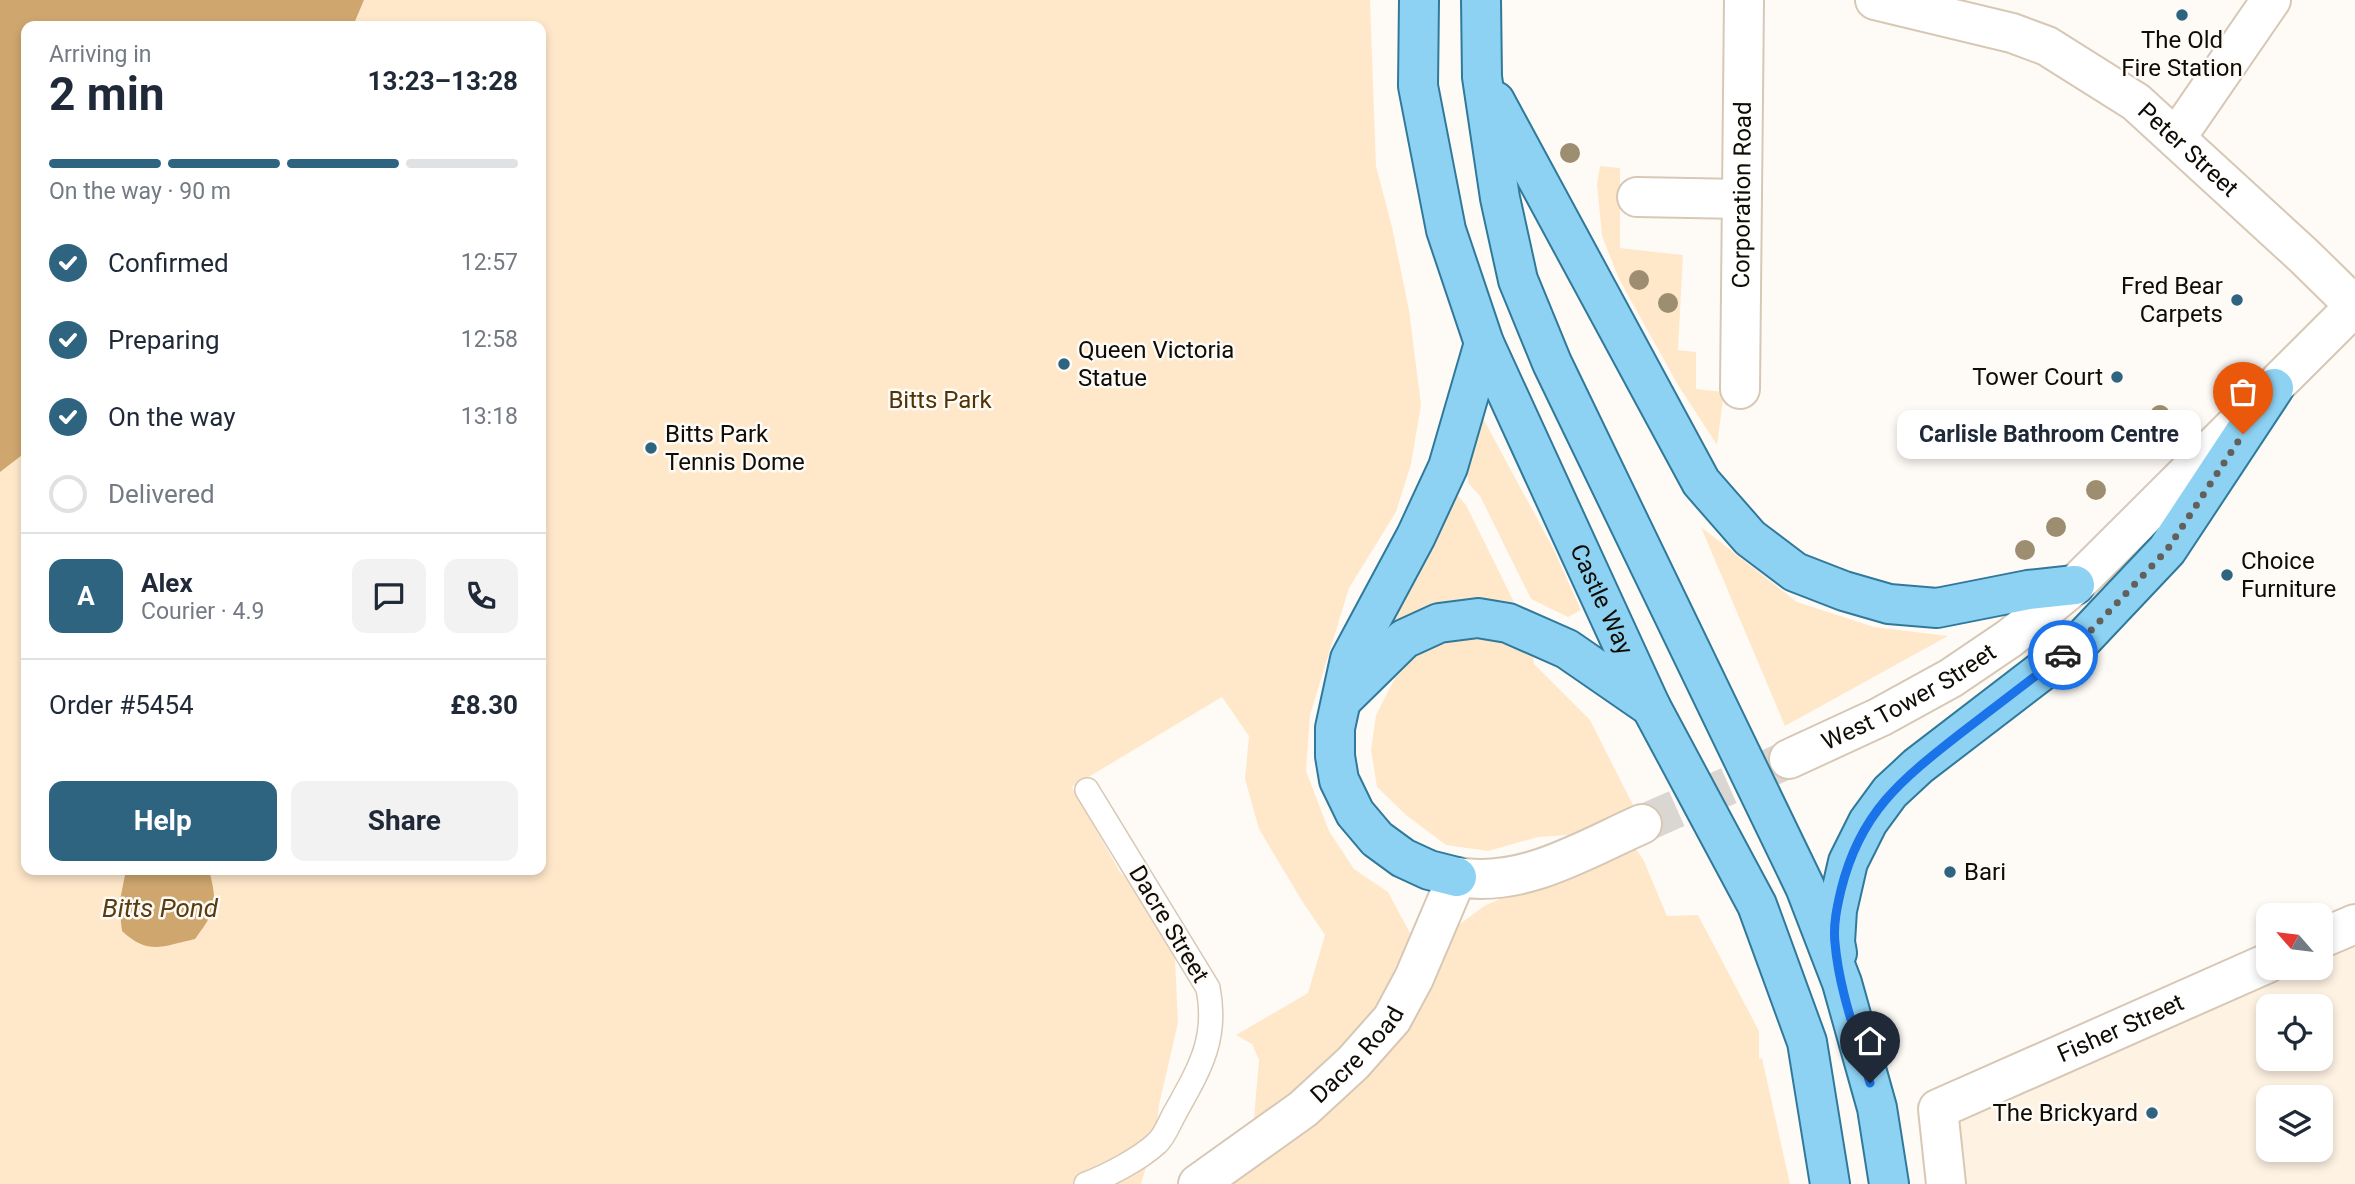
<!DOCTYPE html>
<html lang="en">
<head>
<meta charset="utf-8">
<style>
  body { margin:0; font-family:Roboto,sans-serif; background:#f2f2f3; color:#1f2937; height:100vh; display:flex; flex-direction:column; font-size:26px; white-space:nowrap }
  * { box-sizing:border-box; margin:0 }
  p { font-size:23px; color:#747a83 }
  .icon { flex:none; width:38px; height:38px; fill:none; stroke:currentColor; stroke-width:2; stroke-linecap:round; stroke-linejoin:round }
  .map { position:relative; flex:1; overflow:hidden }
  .drawer { position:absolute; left:21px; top:21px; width:525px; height:854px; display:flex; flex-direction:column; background:#fff; border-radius:14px; box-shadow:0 4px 10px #0003 }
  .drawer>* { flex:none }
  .needle { width:46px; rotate:298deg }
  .tools { position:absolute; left:2256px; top:903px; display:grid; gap:14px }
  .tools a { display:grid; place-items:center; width:77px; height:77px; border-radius:14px; background:#fff; box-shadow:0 4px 10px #0003; font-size:35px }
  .pin { position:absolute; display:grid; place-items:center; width:60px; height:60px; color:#fff; margin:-72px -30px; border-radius:50% 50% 50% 0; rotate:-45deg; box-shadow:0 0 7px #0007 }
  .pin .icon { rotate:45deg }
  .courier { position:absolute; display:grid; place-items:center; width:70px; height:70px; margin:-35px; border:5px solid #1a73e8; border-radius:50%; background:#fff; color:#222; box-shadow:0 2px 9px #0007 }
  .bubble { position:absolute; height:49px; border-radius:14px; background:#fff; box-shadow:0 4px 10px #0003; font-size:23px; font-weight:700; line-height:49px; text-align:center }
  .headline em { font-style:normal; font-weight:700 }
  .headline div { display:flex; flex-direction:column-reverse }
  .headline { display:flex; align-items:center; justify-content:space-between; height:119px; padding:0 28px }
  h1 { font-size:46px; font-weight:700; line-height:52px }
  .bar { display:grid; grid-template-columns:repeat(4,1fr); gap:10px 7px; align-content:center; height:84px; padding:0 28px }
  .bar i { height:9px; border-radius:5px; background:#e0e1e3 }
  .bar .selected { background:#2f6480 }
  .bar p { grid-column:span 4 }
  .line { display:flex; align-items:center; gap:18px; padding:0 28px; border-top:2px solid #e0e1e3 }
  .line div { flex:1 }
  .round { display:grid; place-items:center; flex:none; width:74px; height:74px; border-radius:14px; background:#f2f2f3 }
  ol { padding:0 28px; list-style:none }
  li { display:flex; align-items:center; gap:21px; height:77px }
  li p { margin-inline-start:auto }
  li .icon { padding:7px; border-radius:50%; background:#2f6480; color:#fff; stroke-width:4 }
  li:last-child { color:#747a83 }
  li i { width:38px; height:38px; border:4px solid #e0e1e3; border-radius:50% }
  .action { display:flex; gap:14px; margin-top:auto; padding:14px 28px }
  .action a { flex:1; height:80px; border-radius:14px; background:#2f6480; color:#fff; font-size:28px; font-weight:700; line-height:80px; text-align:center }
  .action a+a { background:#f2f2f3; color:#1f2937 }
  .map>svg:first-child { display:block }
</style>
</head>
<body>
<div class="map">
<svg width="2355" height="1184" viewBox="0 0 2355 1184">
  <rect width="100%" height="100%" fill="#fefbf7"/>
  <path fill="#fef2e3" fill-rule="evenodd" d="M2355,924V1184H1956L1951,1117L2268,968H2320L2321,939ZM2268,1006H2320V1059H2268ZM2268,1097H2320V1150H2268Z"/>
  <path fill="#ffe8ca" d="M364,0H1370L1376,166L1392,227L1409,310L1421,405L1411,464L1396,512L1349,588L1310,715L1306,771L1329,831L1354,869L1388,892L1411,935L1391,988L1357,1037L1253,1129L1259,1060L1252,1044L1236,1035L1308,993L1325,935L1302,901L1259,829L1245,779L1249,736L1222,697L1072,787L1120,872L1138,890L1175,958L1178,1023L1159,1105L1156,1134L1141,1184H0V471L26,451V870H541V26H353Z
    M1600,166L1620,168V248L1683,255L1678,350L1696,352V389L1724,392L1717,445L1678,385L1619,279L1602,236L1597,184Z
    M1470,394L1553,548L1581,610L1568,617L1531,599L1480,496L1469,484L1466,468Z
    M1454,491L1466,505L1514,602C1487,598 1459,597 1433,607C1414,614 1385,638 1368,649Z
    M1701,527L1797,602L1874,627L1948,636L1785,726Z
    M1498,631L1531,642L1534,664L1590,720L1633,805L1583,834L1538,837L1488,851L1446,845L1406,815L1377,787L1371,750L1376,715L1395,678L1421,651L1450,638Z
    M1629,840L1643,859L1667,916L1698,915L1759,1031V1059L1762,1058L1790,1184H1215L1448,933L1484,906Z"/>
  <path fill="#cfa66e" d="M0,0H364L353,26H26V452L0,472Z
    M126,870H209C218,904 216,911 195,939C163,946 149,956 122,931L119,905Z"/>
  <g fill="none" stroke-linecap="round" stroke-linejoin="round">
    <path stroke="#dad7d3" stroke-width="38" stroke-dasharray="38 19" stroke-linecap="butt" d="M1642,824L1789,759"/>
    <defs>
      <path id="service" d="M1086,1184C1107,1176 1140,1159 1157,1143C1165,1136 1170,1121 1176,1111C1200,1068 1218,1038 1208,988L1087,790"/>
      <g id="minor">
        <path id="s1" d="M1875,0L2012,33L2047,46L2136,102L2304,256L2355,306"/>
        <path d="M2176,138L2271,0"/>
        <path d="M1637,197L1741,199"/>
        <path id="s2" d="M1740,389L1744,0"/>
        <path d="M2320,939L2355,924"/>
        <path id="s3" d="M1198,1184L1303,1109L1353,1063L1392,1019L1414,978L1457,877"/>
        <path id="s4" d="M1946,1184L1938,1109L2268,963"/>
      </g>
      <g id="tertiary">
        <path id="s5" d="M1789,759L1880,717L1951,678L2010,638L2075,585L2355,306"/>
        <path d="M1457,877C1524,888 1583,850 1642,824"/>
      </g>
      <g id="primary">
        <path id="s6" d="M1419,0L1418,86L1446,230L1484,343L1651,707L1757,905L1807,1042L1830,1184"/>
        <path d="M1481,0L1482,77L1500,198L1518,280L1552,363L1805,887L1842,983L1877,1108L1889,1184"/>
        <path d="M1495,101L1701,482L1750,538L1795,572L1844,591L1889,604L1937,608L2028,590L2075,585"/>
        <path d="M1343,699L1404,639L1439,623L1478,618L1508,623L1567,649L1651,707"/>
        <path d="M1457,877L1429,870L1403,858L1377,839L1355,813L1339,780L1335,756V728L1350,659L1416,536L1448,467L1484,343"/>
        <path d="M1837,953L1835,942L1837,910L1848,862L1868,822L1890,792L1918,766L2081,641L2167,550L2274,388"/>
      </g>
    </defs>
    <use href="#service" stroke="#d7c8b6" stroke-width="26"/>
    <use href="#minor" stroke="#d7c8b6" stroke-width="42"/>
    <use href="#tertiary" stroke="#d7c8b6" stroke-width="42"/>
    <use href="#primary" stroke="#30799a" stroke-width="42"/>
    <use href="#service" stroke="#fff" stroke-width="23"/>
    <use href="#minor" stroke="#fff" stroke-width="38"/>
    <use href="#tertiary" stroke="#fff" stroke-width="38"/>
    <use href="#primary" stroke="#8dd2f3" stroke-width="38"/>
  </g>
  <g fill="#9e8e71">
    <circle cx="1570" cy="153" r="10"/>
    <circle cx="1639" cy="280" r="10"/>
    <circle cx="1668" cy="303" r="10"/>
    <circle cx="2160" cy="415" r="10"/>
    <circle cx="2136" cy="449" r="10"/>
    <circle cx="2096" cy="490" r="10"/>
    <circle cx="2056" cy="527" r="10"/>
    <circle cx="2025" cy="550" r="10"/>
  </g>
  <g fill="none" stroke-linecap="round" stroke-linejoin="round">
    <path stroke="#635f5a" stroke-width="7" stroke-dasharray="0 12.6" d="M2063,655L2081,641L2167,550L2243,434"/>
    <path stroke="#1a73e8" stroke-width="9" d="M1870,1083C1857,1037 1839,990 1835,943C1833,925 1837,907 1841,890C1860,812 1901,780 1961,733C1995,707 2029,681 2063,655"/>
  </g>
  <g fill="#2f6480" stroke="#fefbf7" stroke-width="2.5">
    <circle cx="2182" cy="15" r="7"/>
    <circle cx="2237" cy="300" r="7"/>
    <circle cx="1064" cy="364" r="7"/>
    <circle cx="2117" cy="377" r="7"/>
    <circle cx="651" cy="448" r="7"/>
    <circle cx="2227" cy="575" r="7"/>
    <circle cx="1950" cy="872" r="7"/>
    <circle cx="2152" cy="1113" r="7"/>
  </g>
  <g text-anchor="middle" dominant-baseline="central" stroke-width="5" stroke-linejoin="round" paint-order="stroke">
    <g font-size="24" fill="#0f0b05" stroke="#fefbf7" text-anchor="start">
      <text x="2182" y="40" text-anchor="middle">The Old<tspan x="2182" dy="28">Fire Station</tspan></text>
      <text x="2223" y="286" text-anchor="end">Fred Bear<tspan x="2223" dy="28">Carpets</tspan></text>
      <text x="1078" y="350">Queen Victoria<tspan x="1078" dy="28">Statue</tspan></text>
      <text x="2103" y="377" text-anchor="end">Tower Court</text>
      <text x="665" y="434">Bitts Park<tspan x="665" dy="28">Tennis Dome</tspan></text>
      <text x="2241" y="561">Choice<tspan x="2241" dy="28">Furniture</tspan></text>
      <text x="1964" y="872">Bari</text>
      <text x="2138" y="1113" text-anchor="end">The Brickyard</text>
    </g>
    <g font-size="24" fill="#0f0b05" stroke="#fefbf7">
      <text stroke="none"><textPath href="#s1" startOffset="354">Peter Street</textPath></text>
      <text stroke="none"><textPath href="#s2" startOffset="194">Corporation Road</textPath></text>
      <text stroke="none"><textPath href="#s6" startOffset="634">Castle Way</textPath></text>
      <text stroke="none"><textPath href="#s5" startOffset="135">West Tower Street</textPath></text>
      <text transform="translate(1169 924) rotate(59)">Dacre Street</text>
      <text stroke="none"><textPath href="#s4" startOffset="275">Fisher Street</textPath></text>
      <text stroke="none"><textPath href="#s3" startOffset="206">Dacre Road</textPath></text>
    </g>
    <g font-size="24" fill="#503404" stroke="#fefbf7">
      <text x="940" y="400">Bitts Park</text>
    </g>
    <g font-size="26" font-style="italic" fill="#593c10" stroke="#fefbf7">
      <text x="160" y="908">Bitts Pond</text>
    </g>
  </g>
</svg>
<div class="tools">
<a><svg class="needle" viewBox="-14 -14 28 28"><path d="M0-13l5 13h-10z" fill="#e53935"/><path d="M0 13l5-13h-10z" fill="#747a83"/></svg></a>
<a><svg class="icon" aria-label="locate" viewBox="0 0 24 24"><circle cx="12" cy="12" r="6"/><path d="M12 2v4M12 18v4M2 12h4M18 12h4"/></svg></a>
<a><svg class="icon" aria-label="layers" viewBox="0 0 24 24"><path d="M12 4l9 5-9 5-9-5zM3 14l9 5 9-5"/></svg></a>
</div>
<div class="pin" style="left:2243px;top:434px;background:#ea580c"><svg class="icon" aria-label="bag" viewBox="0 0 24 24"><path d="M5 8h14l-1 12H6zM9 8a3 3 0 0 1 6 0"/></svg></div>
<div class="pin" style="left:1870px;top:1083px;background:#1f2937"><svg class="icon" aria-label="home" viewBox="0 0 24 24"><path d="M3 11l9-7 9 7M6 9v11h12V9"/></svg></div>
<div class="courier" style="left:2063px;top:655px"><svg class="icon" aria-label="car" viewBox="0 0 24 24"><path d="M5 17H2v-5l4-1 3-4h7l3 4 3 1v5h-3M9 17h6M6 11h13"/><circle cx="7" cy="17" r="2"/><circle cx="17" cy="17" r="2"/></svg></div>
<div class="bubble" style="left:1897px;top:410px;width:304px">Carlisle Bathroom Centre</div>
<section class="drawer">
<div class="headline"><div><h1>2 min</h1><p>Arriving in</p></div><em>13:23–13:28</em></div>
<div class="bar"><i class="selected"></i><i class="selected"></i><i class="selected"></i><i></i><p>On the way · 90 m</p></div>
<ol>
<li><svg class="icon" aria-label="check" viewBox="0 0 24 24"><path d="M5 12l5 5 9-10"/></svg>Confirmed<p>12:57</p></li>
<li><svg class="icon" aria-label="check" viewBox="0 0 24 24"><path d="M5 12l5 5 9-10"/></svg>Preparing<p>12:58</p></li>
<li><svg class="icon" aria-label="check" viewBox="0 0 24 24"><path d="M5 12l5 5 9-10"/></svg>On the way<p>13:18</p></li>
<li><i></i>Delivered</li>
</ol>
<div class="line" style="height:126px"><b class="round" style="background:#2f6480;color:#fff">A</b><div><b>Alex</b><p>Courier · 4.9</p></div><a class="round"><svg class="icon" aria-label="chat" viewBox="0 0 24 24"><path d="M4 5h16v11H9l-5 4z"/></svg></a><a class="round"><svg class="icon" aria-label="phone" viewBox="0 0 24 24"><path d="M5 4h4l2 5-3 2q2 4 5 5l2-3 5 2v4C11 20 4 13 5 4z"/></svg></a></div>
<div class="line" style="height:91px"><div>Order #5454</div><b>£8.30</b></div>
<div class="action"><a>Help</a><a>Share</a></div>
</section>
</div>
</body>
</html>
